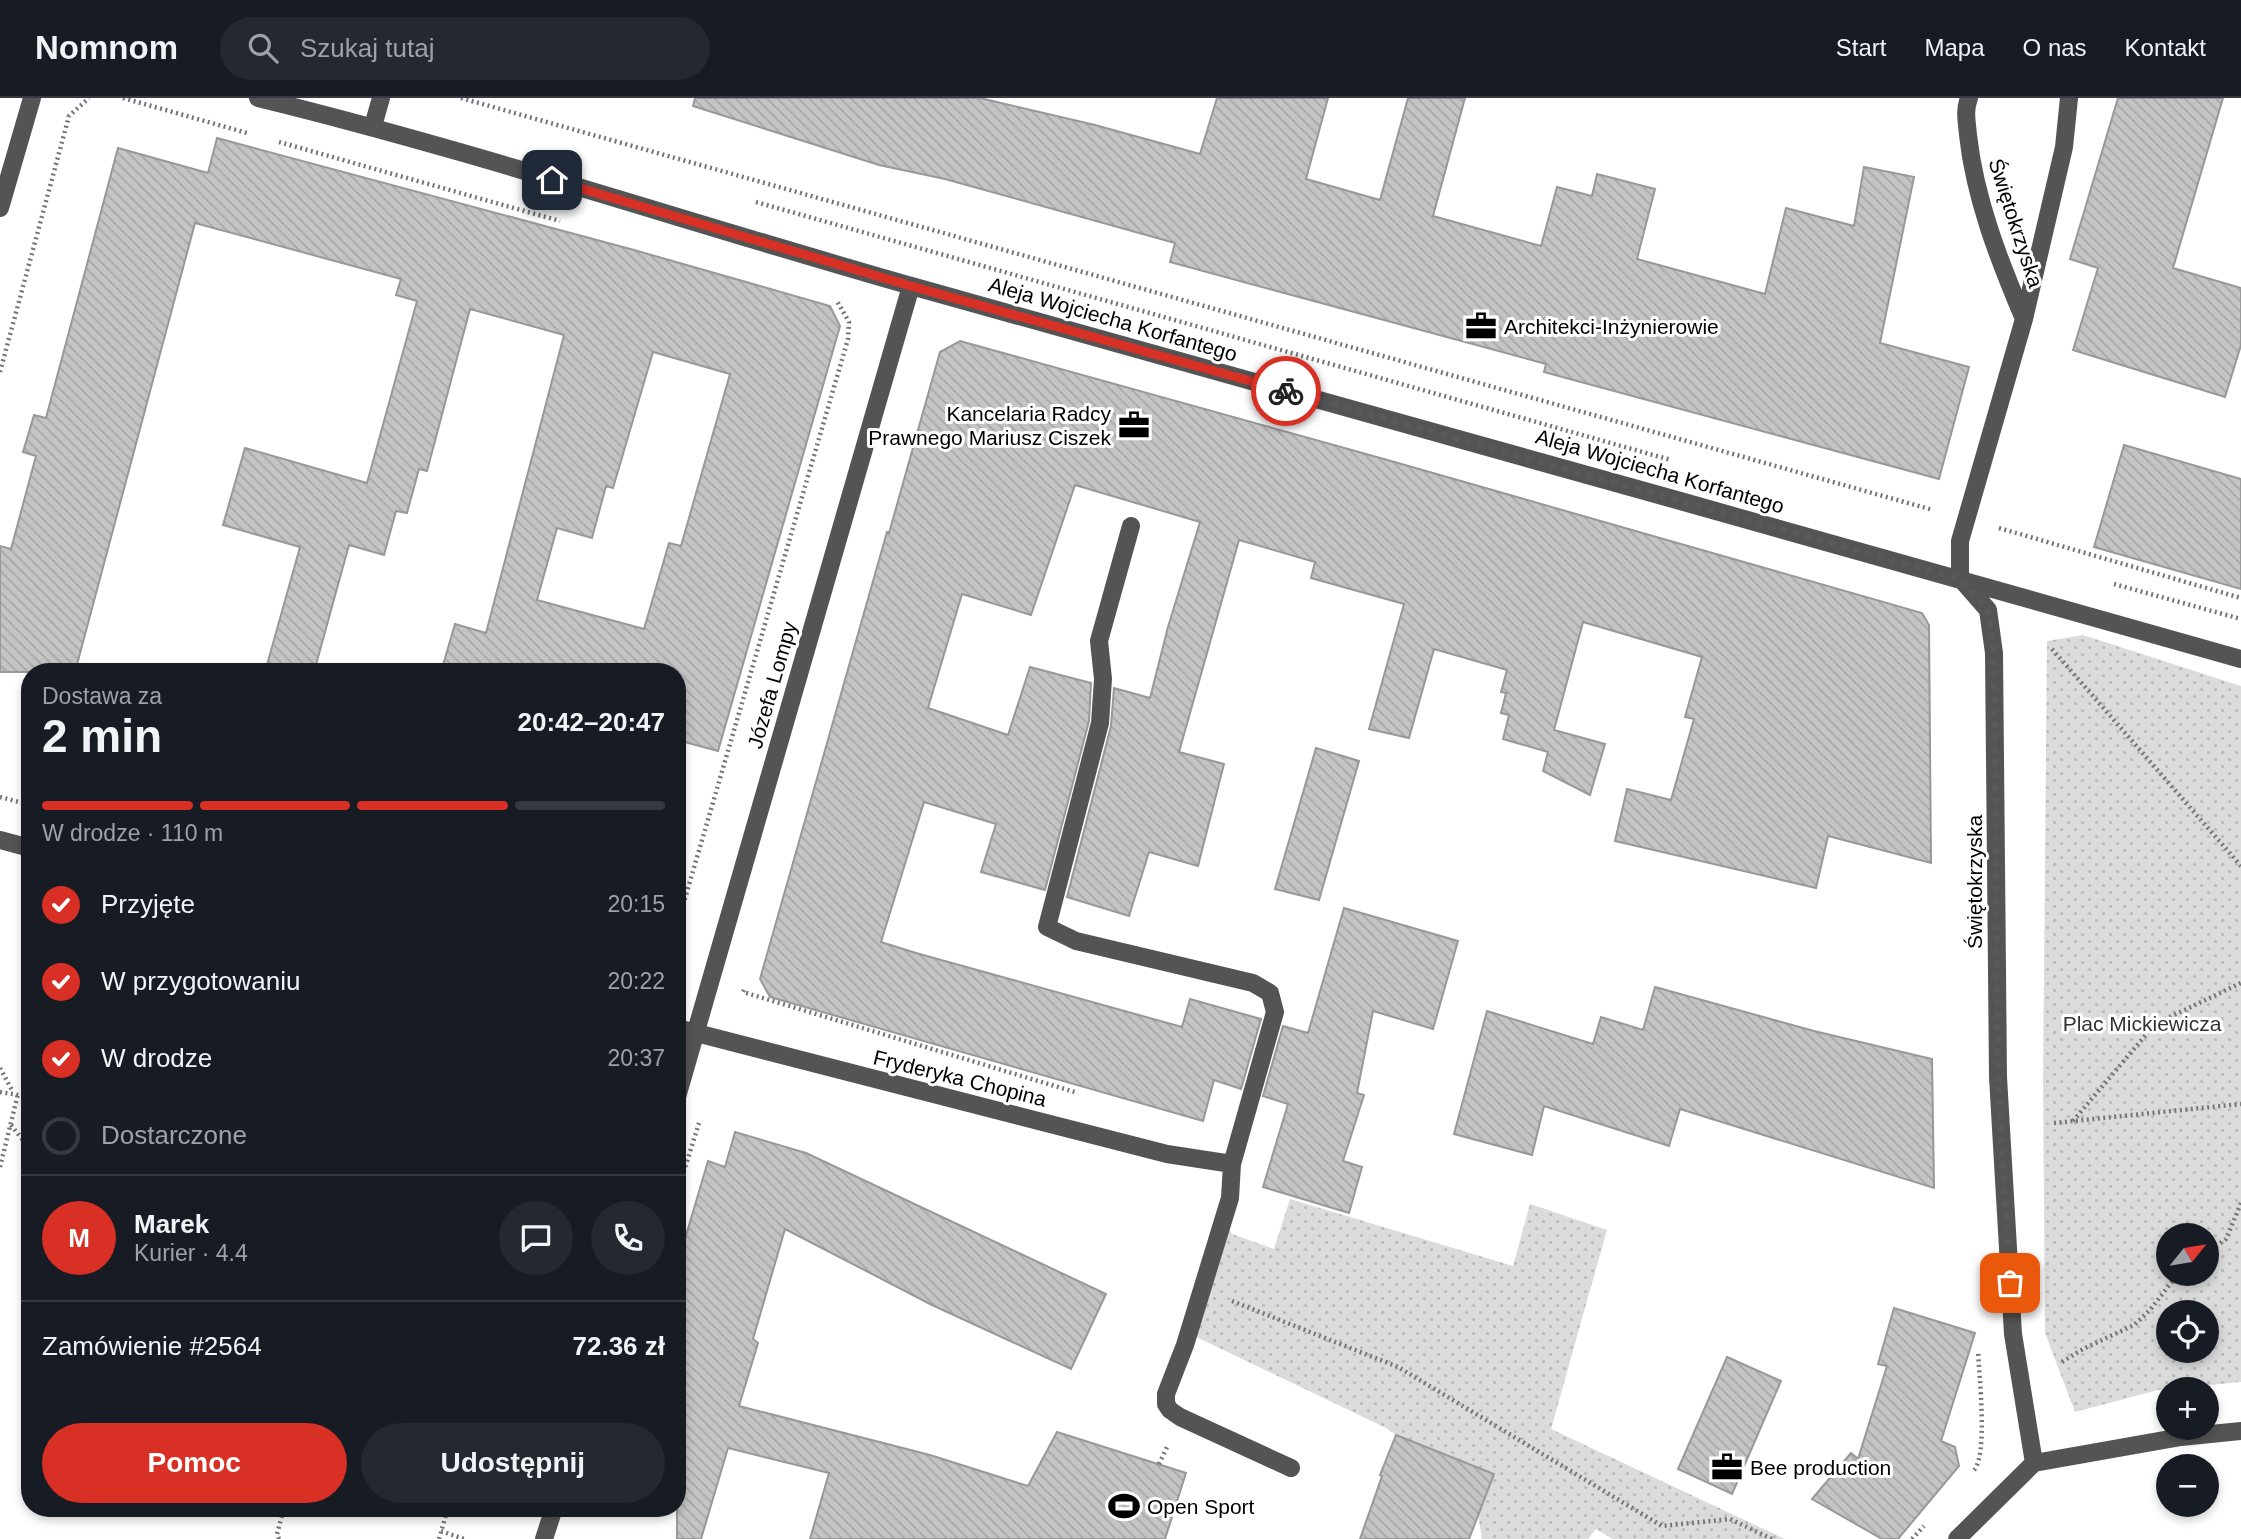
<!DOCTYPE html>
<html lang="pl">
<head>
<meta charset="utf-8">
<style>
  body { margin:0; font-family:Helvetica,sans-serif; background:#242831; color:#f1f3f6; height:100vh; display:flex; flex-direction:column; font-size:26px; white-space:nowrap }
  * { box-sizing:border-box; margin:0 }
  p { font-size:23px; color:#9ea1a6 }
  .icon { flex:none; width:38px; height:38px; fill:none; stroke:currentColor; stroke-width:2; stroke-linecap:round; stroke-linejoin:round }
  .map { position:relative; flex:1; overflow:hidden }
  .drawer { position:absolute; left:21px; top:565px; width:665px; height:854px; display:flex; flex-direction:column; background:#171b24; border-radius:28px; box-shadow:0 4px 10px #0003 }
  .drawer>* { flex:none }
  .needle { width:46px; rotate:60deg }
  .buttons { position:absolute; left:2156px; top:1125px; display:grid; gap:14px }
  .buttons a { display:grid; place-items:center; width:63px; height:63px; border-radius:50%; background:#171b24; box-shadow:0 4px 10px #0003; font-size:35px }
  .pin { position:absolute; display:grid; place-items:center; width:60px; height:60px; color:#fff; margin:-30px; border-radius:14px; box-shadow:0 4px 10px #0006 }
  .courier { position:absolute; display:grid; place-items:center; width:70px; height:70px; margin:-35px; border:5px solid #d93025; border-radius:50%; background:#fff; color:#222; box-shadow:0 2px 9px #0007 }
  .summary em { font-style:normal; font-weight:700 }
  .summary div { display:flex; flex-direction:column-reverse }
  .summary { display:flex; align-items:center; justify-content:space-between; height:119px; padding:0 21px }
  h1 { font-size:46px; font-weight:700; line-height:52px }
  .bar { display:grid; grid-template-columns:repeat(4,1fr); gap:10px 7px; align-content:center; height:84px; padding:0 21px }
  .bar i { height:9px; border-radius:5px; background:#363941 }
  .bar .on { background:#d93025 }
  .bar p { grid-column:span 4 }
  .line { display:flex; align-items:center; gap:18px; padding:0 21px; border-top:2px solid #363941 }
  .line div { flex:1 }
  .round { display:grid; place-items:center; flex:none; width:74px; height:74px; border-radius:37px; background:#242831 }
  ol { padding:0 21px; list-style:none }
  li { display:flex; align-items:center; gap:21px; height:77px }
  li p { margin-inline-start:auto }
  li .icon { padding:7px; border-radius:50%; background:#d93025; color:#fff; stroke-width:4 }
  li:last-child { color:#9ea1a6 }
  li i { width:38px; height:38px; border:4px solid #363941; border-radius:50% }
  .action { display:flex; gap:14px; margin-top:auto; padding:14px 21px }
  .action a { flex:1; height:80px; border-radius:42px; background:#d93025; color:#fff; font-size:28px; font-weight:700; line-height:80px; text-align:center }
  .action a+a { background:#242831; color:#f1f3f6 }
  header { display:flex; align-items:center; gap:42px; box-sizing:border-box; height:98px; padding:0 35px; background:#171b24; border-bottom:2px solid #363941 }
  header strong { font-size:33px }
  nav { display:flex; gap:38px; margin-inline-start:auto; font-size:24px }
  .search { width:490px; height:63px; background:#242831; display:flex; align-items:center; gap:18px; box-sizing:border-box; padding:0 24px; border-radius:38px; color:#9ea1a6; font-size:26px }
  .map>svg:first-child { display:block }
</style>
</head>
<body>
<header>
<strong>Nomnom</strong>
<div class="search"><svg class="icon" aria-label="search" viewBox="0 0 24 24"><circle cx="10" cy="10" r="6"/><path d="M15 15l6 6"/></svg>Szukaj tutaj</div>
<nav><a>Start</a><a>Mapa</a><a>O nas</a><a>Kontakt</a></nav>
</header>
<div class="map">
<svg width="2241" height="1441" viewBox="0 0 2241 1441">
  <defs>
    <pattern id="grass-dots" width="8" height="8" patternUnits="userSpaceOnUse" patternTransform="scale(1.75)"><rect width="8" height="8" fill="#dbdbdb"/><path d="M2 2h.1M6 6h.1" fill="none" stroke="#bababa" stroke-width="1.8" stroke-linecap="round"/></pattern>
    <pattern id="building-back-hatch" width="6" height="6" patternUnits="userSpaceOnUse" patternTransform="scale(1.75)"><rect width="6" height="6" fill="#c4c4c4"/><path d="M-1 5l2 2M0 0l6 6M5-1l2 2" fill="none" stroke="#a7a7a7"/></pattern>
  </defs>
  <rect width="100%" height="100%" fill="#fff"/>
  <path fill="url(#grass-dots)" fill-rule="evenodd" d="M2083,537L2241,588V1284L2158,1292L2075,1314L2045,1235L2043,983L2047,543ZM2168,1138H2207V1176H2168ZM2168,1214H2207V1253H2168Z
    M1290,1101L1513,1168L1530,1106L1607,1132L1551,1331L1785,1441H1613L1596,1431L1588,1441H1482L1478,1416L1493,1376L1396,1337L1386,1330L1188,1235L1224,1122L1232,1136L1274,1151Z"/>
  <path fill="url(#building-back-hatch)" stroke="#989898" stroke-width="2" fill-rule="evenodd" d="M695,0H980L1095,27L1200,56L1217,0H1328L1306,81L1380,102L1408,0H1465L1433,118L1541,148L1557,89L1592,98L1597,76L1655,91L1637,161L1765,196L1786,110L1854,128L1864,69L1914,79L1880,245L1969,269L1939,381L1544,274L1546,266L1170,164L1175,145L945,81L879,67L693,8Z
    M2118,0H2223L2173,170L2241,190V247L2225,299L2073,252L2098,170L2070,161Z
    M217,40L634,152L830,208L840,228L718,653L677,642V574H441L455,526L486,535L564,237L470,211L427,373L419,371L407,415L396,413L384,457L349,447L314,574H265L300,449L223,427L245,350L367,385L417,203L396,197L401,181L195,125L75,574H0V448L11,451L36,358L23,354L34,317L46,320L118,50L208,75ZM653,254L730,276L681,448L669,445L644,531L537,502L557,430L592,440L606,388L613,390Z
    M960,243L1384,361L1922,515L1929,527L1931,765L1828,738L1816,790L1615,743L1627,691L1671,702L1694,621L1685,619L1702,559L1583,524L1554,632L1605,646L1590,697L1543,673L1548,654L1503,641L1509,617L1501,615L1506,595L1501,594L1507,572L1434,551L1409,640L1369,631L1404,506L1311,480L1315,464L1239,442L1179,654L1224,666L1198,768L1149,754L1129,818L1067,799L1111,628L1114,590L1150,600L1168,529L1200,424L1075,387L1031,517L962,496L928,610L1008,637L1030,569L1091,585L1089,623L1045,792L981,774L996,726L924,704L881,844L916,855L1182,929L1190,901L1261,921L1241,991L1214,982L1203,1023L770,899L760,881L887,434L889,435L940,254Z
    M2124,347L2241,381V491L2094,449Z
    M1316,650L1359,663L1319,802L1275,791Z
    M1344,810L1458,843L1433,931L1373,913L1357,995L1364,997L1343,1063L1362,1069L1349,1115L1263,1089L1288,1006L1263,998L1283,928L1308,935Z
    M1655,889L1814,933L1932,961L1934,1090L1680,1011L1669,1048L1544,1008L1532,1057L1454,1036L1487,913L1593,946L1601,919L1643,932Z
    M735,1034L806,1055L1106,1196L1071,1271L932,1207L785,1131L753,1241L758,1245L739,1308L930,1357L1028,1388L1057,1334L1186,1375L1165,1441H810L829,1375L728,1350L701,1441H677V1168L708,1063L725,1069Z
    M1894,1210L1975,1235L1941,1343L1955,1349L1959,1368L1898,1441H1882L1812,1401L1851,1355L1858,1361L1887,1268L1878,1266Z
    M1727,1259L1781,1283L1732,1396L1678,1371Z
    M1396,1337L1494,1376L1469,1441H1360L1382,1378L1380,1377Z"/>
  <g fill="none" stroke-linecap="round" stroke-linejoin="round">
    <path stroke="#767676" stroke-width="4.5" stroke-dasharray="2 3.5" stroke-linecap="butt" d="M123,0L247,35
      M461,0L1933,412
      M279,44L560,123
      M756,104L1671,362
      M0,274L69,18L89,0
      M1999,430L2241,500
      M2114,486L2241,521
      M2052,551L2241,768
      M0,699L30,707
      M677,828L848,241L849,224L837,203
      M744,892L743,894L1078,995
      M0,970L13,994
      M0,994L30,999
      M2073,1023L2155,926L2241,885
      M2054,1025L2241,1006
      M11,1027L30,1051
      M0,1069L18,996
      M677,1095L699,1025
      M2207,1155L2226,1141L2241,1105
      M1232,1203L1398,1269L1662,1428L1730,1421L1772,1441
      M2062,1264L2083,1251L2134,1227L2150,1212L2178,1176
      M1159,1366L1167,1349
      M1974,1372C1988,1357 1979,1276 1978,1253
      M441,1433L464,1441
      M279,1441L277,1436L284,1410
      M439,1441L448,1410
      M1912,1441L1924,1428"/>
    <path stroke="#545454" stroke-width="18" d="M258,0C479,54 695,127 915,189C1356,315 1800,434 2241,561
      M1969,0C1964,13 1967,24 1968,37C1975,101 1999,162 2024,221
      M373,28L381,0
      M0,110L32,0
      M1131,428L1099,543L1103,581L1100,625L1047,829L1076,843L1253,885L1270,895L1275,914L1232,1066L1230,1100L1185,1247L1166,1296V1306L1170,1312L1180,1319L1291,1370
      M0,742L30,750
      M677,930L1167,1056L1232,1066
      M677,999L911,188
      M2034,1365L2013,1236L1998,979L1994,555L1988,512L1960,480V443L2024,221L2064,49L2069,0
      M544,1441L554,1410
      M1957,1441L2034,1365L2181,1339L2241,1333"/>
  </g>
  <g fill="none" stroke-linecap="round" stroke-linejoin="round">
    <path stroke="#595959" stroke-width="7" stroke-dasharray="0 12.6" d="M1286,293L1960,481L1988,512L1994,555L1998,979L2010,1185"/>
    <path stroke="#d93025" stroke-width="9" d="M552,82L911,188L1286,293"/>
  </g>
  <defs>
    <symbol id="office-bare" viewBox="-9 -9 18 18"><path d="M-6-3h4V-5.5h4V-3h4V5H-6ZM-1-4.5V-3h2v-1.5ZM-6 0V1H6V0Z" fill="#000" stroke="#fff" stroke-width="2.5" paint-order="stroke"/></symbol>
    <symbol id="stadium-bare" viewBox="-9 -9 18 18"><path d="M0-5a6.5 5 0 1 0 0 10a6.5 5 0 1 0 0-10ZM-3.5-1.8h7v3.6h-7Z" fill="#000" stroke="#fff" stroke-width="2.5" paint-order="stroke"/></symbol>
  </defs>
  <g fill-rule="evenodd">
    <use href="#office-bare" x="1459" y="206" width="44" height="44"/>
    <use href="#office-bare" x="1112" y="305" width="44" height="44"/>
    <use href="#office-bare" x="1705" y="1347" width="44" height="44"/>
    <use href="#stadium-bare" x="1102" y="1386" width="44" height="44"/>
  </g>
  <g text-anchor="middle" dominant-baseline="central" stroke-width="6" stroke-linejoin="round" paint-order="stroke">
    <g font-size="21" fill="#000" stroke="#fff">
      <text transform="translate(2016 125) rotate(72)">Świętokrzyska</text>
      <text transform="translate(1113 221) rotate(16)">Aleja Wojciecha Korfantego</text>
      <text transform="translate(1660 373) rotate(16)">Aleja Wojciecha Korfantego</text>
      <text transform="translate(772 587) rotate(-74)">Józefa Lompy</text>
      <text transform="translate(1974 784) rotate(-90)">Świętokrzyska</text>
      <text transform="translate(960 980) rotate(14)">Fryderyka Chopina</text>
    </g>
    <g font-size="21" fill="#000" stroke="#fff" text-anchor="start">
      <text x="1504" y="228">Architekci-Inżynierowie</text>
      <text x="1111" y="315" text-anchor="end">Kancelaria Radcy<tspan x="1111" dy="24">Prawnego Mariusz Ciszek</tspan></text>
      <text x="1750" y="1369">Bee production</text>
      <text x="1147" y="1408">Open Sport</text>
    </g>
    <g font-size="21" fill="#323232" stroke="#fff">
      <text x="2142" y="925">Plac Mickiewicza</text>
    </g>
  </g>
</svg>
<div class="buttons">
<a><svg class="needle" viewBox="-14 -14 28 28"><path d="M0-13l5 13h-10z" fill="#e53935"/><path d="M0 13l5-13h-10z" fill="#9ea1a6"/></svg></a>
<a><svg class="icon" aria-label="locate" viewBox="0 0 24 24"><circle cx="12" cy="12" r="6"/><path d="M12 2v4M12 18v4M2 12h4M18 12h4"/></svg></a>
<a>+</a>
<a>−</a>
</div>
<div class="pin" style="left:2010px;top:1185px;background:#ea580c"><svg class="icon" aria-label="bag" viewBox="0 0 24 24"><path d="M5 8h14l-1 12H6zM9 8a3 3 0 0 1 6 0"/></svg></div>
<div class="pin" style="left:552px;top:82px;background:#1f2937"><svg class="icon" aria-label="home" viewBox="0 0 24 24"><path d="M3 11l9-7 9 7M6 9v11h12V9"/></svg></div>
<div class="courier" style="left:1286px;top:293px"><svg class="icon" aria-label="bike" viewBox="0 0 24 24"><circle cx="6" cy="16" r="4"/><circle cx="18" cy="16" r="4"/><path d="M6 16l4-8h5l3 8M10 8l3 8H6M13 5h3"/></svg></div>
<section class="drawer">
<div class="summary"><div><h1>2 min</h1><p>Dostawa za</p></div><em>20:42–20:47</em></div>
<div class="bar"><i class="on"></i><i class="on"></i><i class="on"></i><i></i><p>W drodze · 110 m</p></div>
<ol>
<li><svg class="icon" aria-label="check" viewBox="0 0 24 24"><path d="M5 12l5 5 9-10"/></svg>Przyjęte<p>20:15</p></li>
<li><svg class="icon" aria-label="check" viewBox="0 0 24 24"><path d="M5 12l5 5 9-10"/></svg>W przygotowaniu<p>20:22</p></li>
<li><svg class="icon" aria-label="check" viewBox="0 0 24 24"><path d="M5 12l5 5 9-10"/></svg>W drodze<p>20:37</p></li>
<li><i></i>Dostarczone</li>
</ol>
<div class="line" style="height:126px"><b class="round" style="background:#d93025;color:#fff">M</b><div><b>Marek</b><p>Kurier · 4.4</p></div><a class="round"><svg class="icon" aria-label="chat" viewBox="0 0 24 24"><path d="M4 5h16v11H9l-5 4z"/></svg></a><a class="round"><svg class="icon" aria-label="phone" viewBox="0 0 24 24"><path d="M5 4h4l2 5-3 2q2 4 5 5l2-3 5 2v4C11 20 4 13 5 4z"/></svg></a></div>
<div class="line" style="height:91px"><div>Zamówienie #2564</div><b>72.36 zł</b></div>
<div class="action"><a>Pomoc</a><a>Udostępnij</a></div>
</section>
</div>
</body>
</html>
